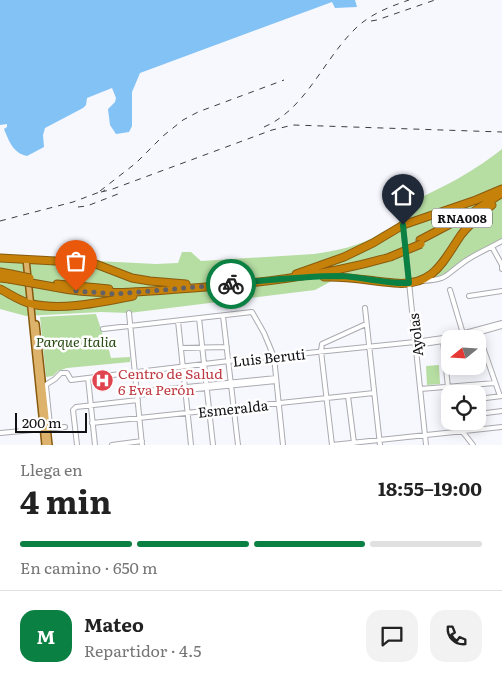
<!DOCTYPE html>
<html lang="es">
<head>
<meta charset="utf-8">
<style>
  body { margin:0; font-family:Literata,serif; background:#f2f2f2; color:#222; height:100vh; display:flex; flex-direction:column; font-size:19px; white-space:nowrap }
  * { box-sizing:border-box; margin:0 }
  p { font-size:16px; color:#767676 }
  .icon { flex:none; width:28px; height:28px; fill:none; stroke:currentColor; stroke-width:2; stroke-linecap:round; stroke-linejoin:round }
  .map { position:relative; height:445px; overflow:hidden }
  .details { display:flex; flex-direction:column; background:#fff; flex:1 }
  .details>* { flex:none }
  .needle { width:32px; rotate:252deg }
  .buttons { position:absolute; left:441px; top:330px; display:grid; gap:10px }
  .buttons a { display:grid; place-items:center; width:45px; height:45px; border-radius:10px; background:#fff; box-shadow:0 2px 12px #0003; font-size:25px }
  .scale { position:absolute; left:15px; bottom:12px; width:72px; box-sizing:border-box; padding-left:5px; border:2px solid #111114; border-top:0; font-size:14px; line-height:18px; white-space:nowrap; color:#111114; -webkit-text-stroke:4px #fff; paint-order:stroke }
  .pin { position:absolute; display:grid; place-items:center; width:42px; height:42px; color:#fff; margin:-51px -21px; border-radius:50% 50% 50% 0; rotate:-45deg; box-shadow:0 0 5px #0007 }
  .pin .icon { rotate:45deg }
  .courier { position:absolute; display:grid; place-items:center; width:50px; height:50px; margin:-25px; border:4px solid #0b8043; border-radius:50%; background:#fff; color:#222; box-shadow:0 1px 6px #0007 }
  .headline em { font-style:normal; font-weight:700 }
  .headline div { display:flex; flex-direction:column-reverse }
  .headline { display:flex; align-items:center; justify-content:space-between; height:85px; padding:0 20px }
  h1 { font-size:32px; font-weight:700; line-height:38px }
  .bar { display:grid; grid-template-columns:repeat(4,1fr); gap:8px 5px; align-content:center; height:60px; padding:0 20px }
  .bar i { height:6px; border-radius:4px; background:#e0e0e0 }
  .bar .current { background:#0b8043 }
  .bar p { grid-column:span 4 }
  .line { display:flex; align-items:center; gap:12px; padding:0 20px; border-top:1px solid #e0e0e0 }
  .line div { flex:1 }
  .round { display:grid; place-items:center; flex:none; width:52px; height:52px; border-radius:15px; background:#f2f2f2 }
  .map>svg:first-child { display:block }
</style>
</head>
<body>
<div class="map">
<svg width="502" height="445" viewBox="0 0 502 445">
  <rect width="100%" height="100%" fill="#f7f7fe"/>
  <path fill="#b6dda2" d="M502,149V241L464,261L445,278L409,283L341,276L315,290L129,313L101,312L26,316L0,309V256L156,264L178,263L182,252H191L201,261L314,254C335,251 361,246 379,234C386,229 394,229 399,222L398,208C437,190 468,176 502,149Z
    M96,314L102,332L104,343L109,350L111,358L130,357V362L67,368L58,371L53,376L46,377L40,317Z
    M439,365L440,384L427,385L426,366Z"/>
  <path fill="#82c2f5" d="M0,0H355L357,7L335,8L332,2L140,73L132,92V126L129,132L116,134L110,125L108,109L115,102L116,98L112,88L87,98L86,105L83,108L45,128L43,135L44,147L27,156C13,153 9,141 4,129L7,127V124L0,125Z"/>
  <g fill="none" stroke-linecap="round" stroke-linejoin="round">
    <defs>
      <path id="minor" d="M403,225L426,445
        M492,247L502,265V269
        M423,281C449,279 444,276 464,262C475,254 490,248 502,241
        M450,290L464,337
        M469,296L502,291
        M365,308L380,445
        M129,313L142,445
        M223,316L238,445
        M199,318L213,445
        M178,321L191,445
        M103,329L252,312L264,333L274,357L283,445
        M478,333L500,396
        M456,339L502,326
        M443,341L448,387
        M416,345L450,340
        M181,348L227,347
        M88,378L95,445
        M469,385L470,394
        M420,389L495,383
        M119,391L137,389
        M137,392L276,378
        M137,395L276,381
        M348,396L354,443
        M478,399L502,396
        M478,414L502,411
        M473,421L474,430
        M92,423L374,393
        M49,428L50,425L46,386L47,384L55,379L61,373H67L71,380L229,361L415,342L450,337L502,323
        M462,431L473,445
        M0,433L65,427
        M77,445L73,410L76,407L138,400
        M112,445L142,441
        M332,445L502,427
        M332,445L321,351L322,344L366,324"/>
      <path id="major" d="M26,259L45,445
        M36,324L49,445"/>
      <path id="highway" d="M420,240L473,212L502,193
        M0,258L93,263L132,278L150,281L186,284
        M0,272L11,274
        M296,274L344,257L373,243L403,225L476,200L502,189
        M324,277C348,276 370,281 394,283C433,287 442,263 461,235C469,224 481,215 492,205
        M0,278L9,279
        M57,284L109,289
        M54,287C96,296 137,292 179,289C250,284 321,277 390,257
        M0,289C10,294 21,302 32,304C64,311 101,302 133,296"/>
    </defs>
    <use href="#minor" stroke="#aaaab1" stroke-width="6"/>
    <use href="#major" stroke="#875a0e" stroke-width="8"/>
    <use href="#highway" stroke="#875a0e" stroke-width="9"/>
    <use href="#minor" stroke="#fff" stroke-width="4"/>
    <use href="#major" stroke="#ddb36c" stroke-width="5"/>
    <use href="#highway" stroke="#c6810a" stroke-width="7"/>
    <path stroke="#3d3d41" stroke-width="1" stroke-dasharray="6 6" stroke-linecap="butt" d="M371,21L377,20L435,0
      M264,127C306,109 323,60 355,29C370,14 389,7 409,0
      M100,191L136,163L163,136L183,120L198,112L284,80
      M101,192L110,190L272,130L293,125L502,132
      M78,207L87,206L118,194
      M0,221L73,202L105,190"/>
    <defs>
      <path id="highway-bridge" d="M390,257L421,244
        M11,274L30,278
        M9,279L54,287"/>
    </defs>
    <use href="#highway-bridge" stroke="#875a0e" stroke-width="9" stroke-linecap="butt"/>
    <use href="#highway-bridge" stroke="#c6810a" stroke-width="7"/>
  </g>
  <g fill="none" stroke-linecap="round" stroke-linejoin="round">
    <path stroke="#626266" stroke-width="5" stroke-dasharray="0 9" d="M76,291L116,294L231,284"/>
    <path stroke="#0b8043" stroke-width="6" d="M231,284C267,280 303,276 340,276C363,277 386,284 409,283L403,225"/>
  </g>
  <defs>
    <symbol id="hospital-disc" viewBox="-11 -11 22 22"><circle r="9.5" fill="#e0444e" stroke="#fff"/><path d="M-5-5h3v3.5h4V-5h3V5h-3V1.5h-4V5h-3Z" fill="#fff"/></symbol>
  </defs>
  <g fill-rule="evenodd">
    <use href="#hospital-disc" x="90" y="368" width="25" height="25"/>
  </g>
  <g text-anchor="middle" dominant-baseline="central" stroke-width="5" stroke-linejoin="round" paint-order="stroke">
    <rect fill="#fff" stroke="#58585a" stroke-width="1" x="432" y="208.5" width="60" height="19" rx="4"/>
    <g font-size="12" font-weight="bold" fill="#111114">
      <text x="462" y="218">RNA008</text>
    </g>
    <g font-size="14" fill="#111114" stroke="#fff">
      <text transform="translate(415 335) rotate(-96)">Ayolas</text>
      <text transform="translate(269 357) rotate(-6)">Luis Beruti</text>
      <text transform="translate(233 408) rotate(-6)">Esmeralda</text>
    </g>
    <g font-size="14" font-style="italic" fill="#284a12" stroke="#fff">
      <text x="76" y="341">Parque Italia</text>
    </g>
    <g font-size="14" fill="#be3a42" stroke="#fff" text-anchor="start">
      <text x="118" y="373">Centro de Salud<tspan x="118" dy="16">6 Eva Perón</tspan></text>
    </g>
  </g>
</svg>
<div class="buttons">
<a><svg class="needle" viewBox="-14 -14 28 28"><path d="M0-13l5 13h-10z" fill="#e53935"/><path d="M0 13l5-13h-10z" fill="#767676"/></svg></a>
<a><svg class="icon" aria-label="locate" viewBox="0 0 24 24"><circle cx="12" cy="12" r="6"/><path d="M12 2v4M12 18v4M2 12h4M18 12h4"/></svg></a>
</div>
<div class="scale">200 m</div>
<div class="pin" style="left:76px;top:291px;background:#ea580c"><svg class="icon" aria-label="bag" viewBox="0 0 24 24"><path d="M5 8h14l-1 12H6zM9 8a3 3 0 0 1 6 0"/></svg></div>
<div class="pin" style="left:403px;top:225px;background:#1f2937"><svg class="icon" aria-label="home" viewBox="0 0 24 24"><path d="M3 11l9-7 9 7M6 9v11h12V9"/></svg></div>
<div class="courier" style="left:231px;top:284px"><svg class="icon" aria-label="bike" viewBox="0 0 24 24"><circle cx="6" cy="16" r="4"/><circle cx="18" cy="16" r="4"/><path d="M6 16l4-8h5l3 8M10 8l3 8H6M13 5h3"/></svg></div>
</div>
<section class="details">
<div class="headline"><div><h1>4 min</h1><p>Llega en</p></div><em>18:55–19:00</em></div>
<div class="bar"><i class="current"></i><i class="current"></i><i class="current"></i><i></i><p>En camino · 650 m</p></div>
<div class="line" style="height:90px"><b class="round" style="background:#0b8043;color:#fff">M</b><div><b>Mateo</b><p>Repartidor · 4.5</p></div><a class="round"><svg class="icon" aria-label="chat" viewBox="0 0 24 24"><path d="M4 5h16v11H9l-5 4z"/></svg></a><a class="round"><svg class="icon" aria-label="phone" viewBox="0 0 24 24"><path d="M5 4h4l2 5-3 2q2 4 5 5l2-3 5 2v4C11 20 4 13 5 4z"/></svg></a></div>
</section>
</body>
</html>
